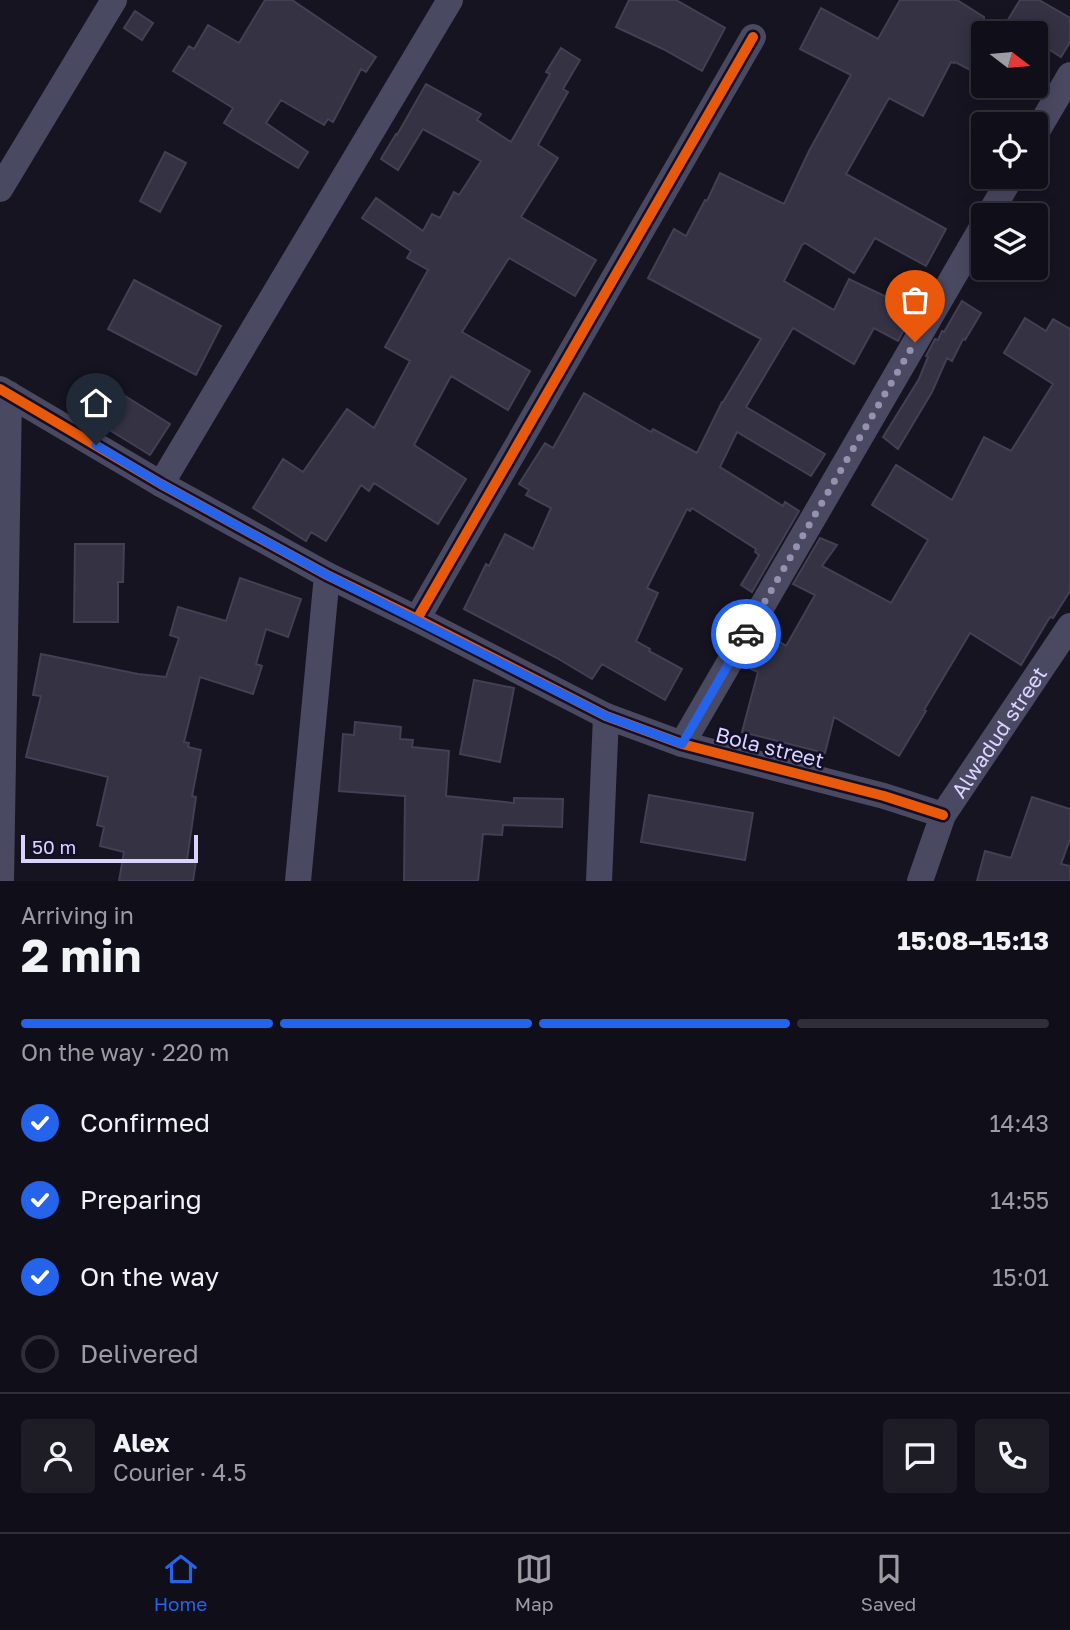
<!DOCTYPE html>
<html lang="en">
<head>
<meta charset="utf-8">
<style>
  body { margin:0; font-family:"Golos Text",sans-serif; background:#1e1d26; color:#f1f3f6; height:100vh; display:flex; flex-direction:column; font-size:26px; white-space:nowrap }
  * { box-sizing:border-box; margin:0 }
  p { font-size:23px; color:#9c9ca2 }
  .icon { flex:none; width:38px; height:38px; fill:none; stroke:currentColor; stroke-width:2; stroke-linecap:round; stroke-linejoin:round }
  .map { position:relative; height:881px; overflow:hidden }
  .sheet { display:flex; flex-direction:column; background:#100f19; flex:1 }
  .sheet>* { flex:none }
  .needle { width:46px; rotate:106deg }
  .buttons { position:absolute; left:971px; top:21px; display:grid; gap:14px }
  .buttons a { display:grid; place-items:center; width:77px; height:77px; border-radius:7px; background:#100f19; box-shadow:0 4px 18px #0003,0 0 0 2px #302f38; font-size:35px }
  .scale { position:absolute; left:21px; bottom:18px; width:177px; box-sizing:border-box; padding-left:7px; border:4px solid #d9d4ff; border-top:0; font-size:19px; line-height:24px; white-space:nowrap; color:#d9d4ff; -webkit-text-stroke:5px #130f26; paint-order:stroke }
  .pin { position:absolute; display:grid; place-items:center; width:60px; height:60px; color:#fff; margin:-72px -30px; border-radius:50% 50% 50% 0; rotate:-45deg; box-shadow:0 0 7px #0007 }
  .pin .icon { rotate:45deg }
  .courier { position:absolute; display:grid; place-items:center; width:70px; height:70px; margin:-35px; border:5px solid #2563eb; border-radius:50%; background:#fff; color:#222; box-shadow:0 2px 9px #0007 }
  .head em { font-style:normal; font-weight:700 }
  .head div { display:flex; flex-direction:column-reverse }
  .head { display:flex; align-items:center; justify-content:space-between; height:119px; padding:0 21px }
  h1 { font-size:46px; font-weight:700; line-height:52px }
  .bar { display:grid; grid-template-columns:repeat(4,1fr); gap:10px 7px; align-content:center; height:84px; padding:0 21px }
  .bar i { height:9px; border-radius:5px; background:#302f38 }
  .bar .current { background:#2563eb }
  .bar p { grid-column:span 4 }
  .line { display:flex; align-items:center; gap:18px; padding:0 21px; border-top:2px solid #302f38 }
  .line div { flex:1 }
  .round { display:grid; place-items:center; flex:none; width:74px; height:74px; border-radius:7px; background:#1e1d26 }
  ol { padding:0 21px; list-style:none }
  li { display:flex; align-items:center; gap:21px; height:77px }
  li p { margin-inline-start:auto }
  li .icon { padding:7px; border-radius:50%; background:#2563eb; color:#fff; stroke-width:4 }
  li:last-child { color:#9c9ca2 }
  li i { width:38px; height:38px; border:4px solid #302f38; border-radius:50% }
  .tabs { display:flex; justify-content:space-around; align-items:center; height:98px; border-top:2px solid #302f38; background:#100f19; font-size:19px; color:#9c9ca2 }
  .tabs a { display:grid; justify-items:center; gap:4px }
  .tabs .current { color:#2563eb }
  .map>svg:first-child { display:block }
</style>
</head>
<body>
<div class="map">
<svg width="1070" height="881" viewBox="0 0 1070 881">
  <rect width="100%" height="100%" fill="#161421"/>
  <path fill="#343243" stroke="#433f54" stroke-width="2" d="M265,0H292L376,57L366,72L361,69L333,122L328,119L324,125L281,100L266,123L308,152L298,168L224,123L233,108L173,71L189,46L194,49L208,25L239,43Z
    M629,0H676L725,28L702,71L663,49L616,27Z
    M900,0H957L984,17V77L955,62L954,63L951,62L923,116L889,98L846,174L946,229L926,266L875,238L854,273L805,243L802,245L784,281L834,310L849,279L895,301L888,314L907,324L898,341L874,328L854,364L793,328L746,407L825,454L811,476L737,432L720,467L783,506L785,502L799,511L752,592L741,585L759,555L755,552L756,549L692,508L690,511L687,509L647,588L658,593L636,641L650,649L649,651L682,669L665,700L602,664L592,679L557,658L464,609L486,564L489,566L505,534L533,549L551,508L526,495L529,490L519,484L545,443L553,448L584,393L651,432L653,429L697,453L722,402H723L761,339L648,278L674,229L686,236L705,200L707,201L720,173L784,204L809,151L851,75L800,49L821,8L878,39Z
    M1020,0H1039L1070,18V42L1061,57L1036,41V33H1000Z
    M135,11L153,23L142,40L124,28Z
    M561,48L580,60L563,89L568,92L538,145L558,158L521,217L596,260L575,296L509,258L462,332L530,371L508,410L451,376L414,445L466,479L438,524L374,483L369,491L361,485L326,541L311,532L306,541L253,508L283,459L303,472L347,409L374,428L410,361L385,347L428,270L407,258L411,251L362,218L376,198L423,231L432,214L440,218L454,192L459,195L481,161L423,129L398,170L381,159L396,134L397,135L426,84L481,114L477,120L511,142L550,74L546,72Z
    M165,152L186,163L160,212L140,201Z
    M134,280L221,326L196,375L108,329Z
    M962,301L981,313L965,340L963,339L952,361L947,358L932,392L898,449L883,437L919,379L928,357L926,356L935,339L938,340L942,331L944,332Z
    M1025,318L1046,331L1053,319L1070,329V591L1053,618L1050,617L1021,665L970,633L924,710L926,711L899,756L834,717L825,753L742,732L758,672L751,669L771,636L786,646L815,595L793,584L820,538L837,545L822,566L891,603L928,540L872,505L896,465L952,500L984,437L1011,451L1053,384L1004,353Z
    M93,376L170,424L150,455L74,408Z
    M75,544H124L123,582H118V622H74Z
    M240,578L301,599L288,637L266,629L256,664L262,666L253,694L200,677L184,742L189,743L188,747L201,750L192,796L196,797L187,860L196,861L193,881H119L124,852L100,846L104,827L97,825L108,777L26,757L41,696L33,695L41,654L138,674L166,677L179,638L170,635L178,607L226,621Z
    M474,680L514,688L500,762L460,754Z
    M355,722L401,727L400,739L413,740L412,747L449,751L446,796L514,803V798L563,799L562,827L503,825L502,835L483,834L478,881H404L405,796L339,791L343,734L354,735Z
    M649,795L753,813L745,860L641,842Z
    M1032,797L1070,809V839L1061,864L1070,866V881H977L985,851L1011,858Z"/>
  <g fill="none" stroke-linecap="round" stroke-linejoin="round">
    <g stroke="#4a4962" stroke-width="26">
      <path d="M1036,133L1070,75"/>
      <path d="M0,189L114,0"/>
      <path d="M989,215L1011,177"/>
      <path d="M0,389L161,484L327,575L417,619L606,716L682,744L884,796L943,815"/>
      <path d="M161,484L450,0"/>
      <path d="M417,619L753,37"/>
      <path d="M682,744L984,224"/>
      <path d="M1,881L9,394"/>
      <path d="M298,881L327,575"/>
      <path d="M599,881L606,716"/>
      <path id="s1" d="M920,881L943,815L1070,626"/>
    </g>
    <defs>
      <path id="cycleway" d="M0,389L161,484L327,575L417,619L606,716L682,744L884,796L943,815
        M417,619L753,37"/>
    </defs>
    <use href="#cycleway" stroke="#130f26" stroke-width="15"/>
    <use href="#cycleway" stroke="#e8590c" stroke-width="10"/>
  </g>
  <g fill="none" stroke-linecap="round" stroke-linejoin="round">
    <path stroke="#9591b1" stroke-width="7" stroke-dasharray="0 12.6" d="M746,634L915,342"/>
    <path stroke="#2563eb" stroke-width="9" d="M96,445L161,484L327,575L606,716L682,744L746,634"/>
  </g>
  <g text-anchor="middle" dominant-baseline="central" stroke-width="5" stroke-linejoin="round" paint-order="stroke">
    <g font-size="21" fill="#d9d4ff" stroke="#130f26">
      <text stroke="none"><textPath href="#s1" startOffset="170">Alwadud street</textPath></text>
      <text transform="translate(770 747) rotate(14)">Bola street</text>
    </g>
  </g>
</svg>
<div class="buttons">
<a><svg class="needle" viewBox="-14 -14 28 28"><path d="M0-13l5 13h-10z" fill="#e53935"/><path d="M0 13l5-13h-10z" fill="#9c9ca2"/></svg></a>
<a><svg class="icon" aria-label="locate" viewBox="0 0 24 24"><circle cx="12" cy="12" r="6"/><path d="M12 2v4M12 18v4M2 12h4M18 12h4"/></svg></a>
<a><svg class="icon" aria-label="layers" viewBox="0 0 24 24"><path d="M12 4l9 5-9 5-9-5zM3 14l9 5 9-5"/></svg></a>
</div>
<div class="scale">50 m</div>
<div class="pin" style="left:915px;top:342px;background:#ea580c"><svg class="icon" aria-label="bag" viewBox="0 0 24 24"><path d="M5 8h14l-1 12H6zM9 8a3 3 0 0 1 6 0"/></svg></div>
<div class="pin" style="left:96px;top:445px;background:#1f2937"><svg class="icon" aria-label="home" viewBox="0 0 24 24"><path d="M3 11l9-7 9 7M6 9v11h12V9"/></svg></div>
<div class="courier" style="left:746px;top:634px"><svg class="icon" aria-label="car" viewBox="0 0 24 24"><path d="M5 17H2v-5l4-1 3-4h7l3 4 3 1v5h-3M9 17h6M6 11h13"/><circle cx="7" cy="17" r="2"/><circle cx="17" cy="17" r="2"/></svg></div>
</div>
<section class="sheet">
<div class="head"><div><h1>2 min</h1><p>Arriving in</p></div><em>15:08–15:13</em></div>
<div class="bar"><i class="current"></i><i class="current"></i><i class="current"></i><i></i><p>On the way · 220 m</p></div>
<ol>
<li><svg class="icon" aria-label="check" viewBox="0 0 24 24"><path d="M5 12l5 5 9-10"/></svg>Confirmed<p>14:43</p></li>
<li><svg class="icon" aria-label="check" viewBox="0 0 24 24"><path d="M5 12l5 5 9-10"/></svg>Preparing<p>14:55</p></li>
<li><svg class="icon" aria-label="check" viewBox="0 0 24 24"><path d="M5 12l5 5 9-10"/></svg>On the way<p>15:01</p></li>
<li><i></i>Delivered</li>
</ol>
<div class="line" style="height:126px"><a class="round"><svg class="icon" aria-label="person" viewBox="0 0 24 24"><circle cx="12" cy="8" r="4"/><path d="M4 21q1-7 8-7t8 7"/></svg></a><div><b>Alex</b><p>Courier · 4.5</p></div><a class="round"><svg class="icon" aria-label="chat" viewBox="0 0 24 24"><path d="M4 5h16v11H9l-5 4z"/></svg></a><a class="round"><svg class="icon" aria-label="phone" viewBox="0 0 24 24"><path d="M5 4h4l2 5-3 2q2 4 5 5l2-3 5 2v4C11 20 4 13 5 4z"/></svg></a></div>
</section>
<nav class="tabs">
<a class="current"><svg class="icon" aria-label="home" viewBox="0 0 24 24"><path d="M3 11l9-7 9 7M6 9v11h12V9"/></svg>Home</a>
<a><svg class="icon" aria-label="map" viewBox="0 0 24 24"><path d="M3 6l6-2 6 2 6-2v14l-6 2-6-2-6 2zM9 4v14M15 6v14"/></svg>Map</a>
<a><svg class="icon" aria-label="saved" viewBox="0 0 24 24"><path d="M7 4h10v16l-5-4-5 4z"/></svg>Saved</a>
</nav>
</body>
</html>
